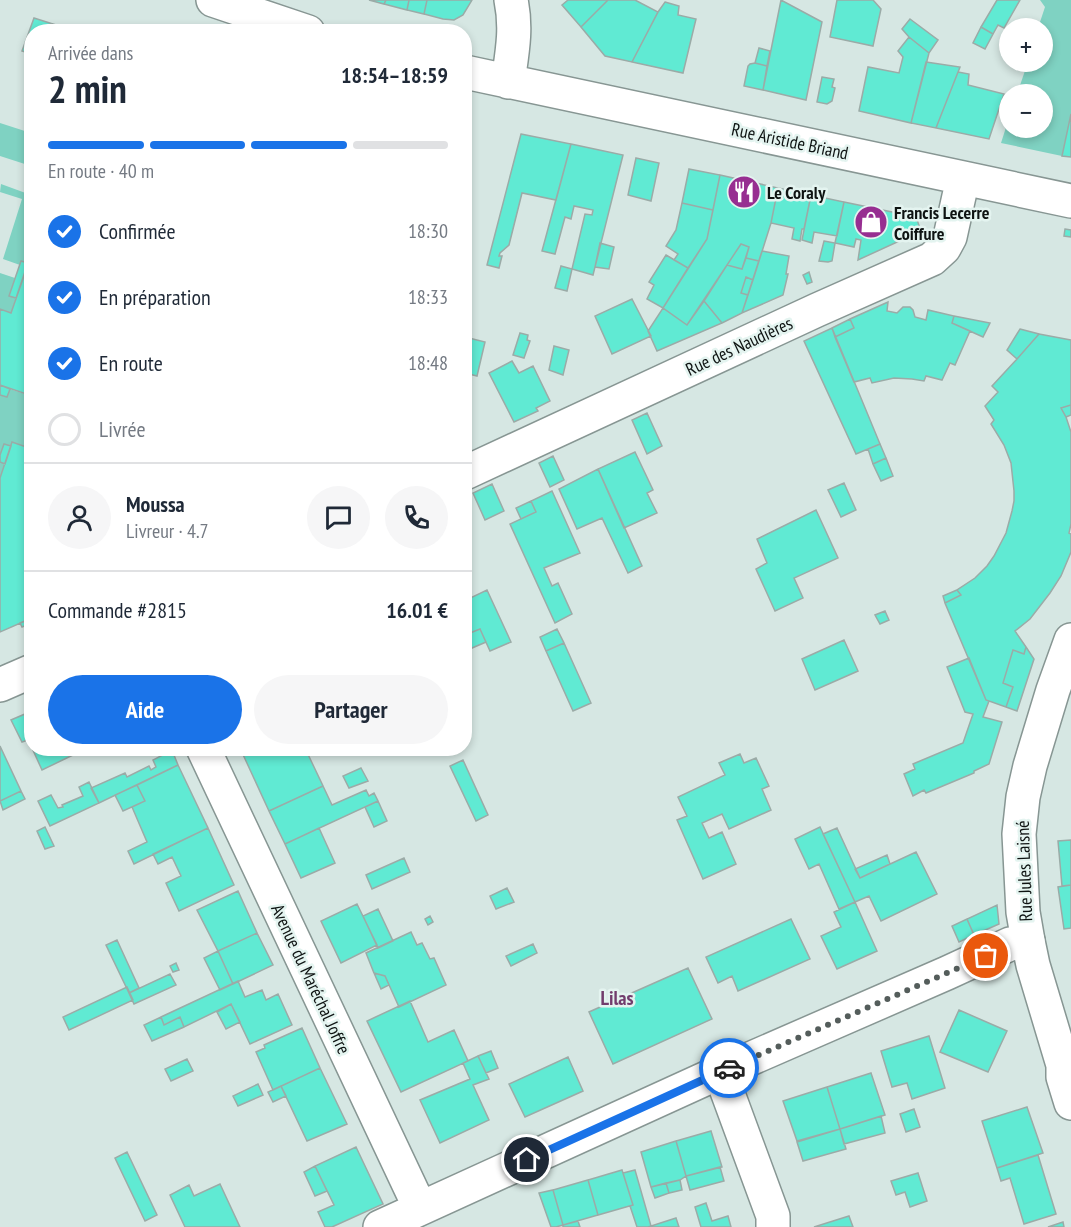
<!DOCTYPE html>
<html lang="fr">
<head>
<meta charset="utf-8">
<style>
  body { margin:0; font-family:"PT Sans Narrow",sans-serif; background:#f6f6f7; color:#1f2937; height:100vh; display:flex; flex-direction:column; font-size:22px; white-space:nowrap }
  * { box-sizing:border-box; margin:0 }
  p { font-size:20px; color:#747a83 }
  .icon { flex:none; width:33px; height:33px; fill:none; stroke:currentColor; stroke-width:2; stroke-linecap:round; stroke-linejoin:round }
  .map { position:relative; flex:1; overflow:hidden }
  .sheet { position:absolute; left:24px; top:24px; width:448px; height:732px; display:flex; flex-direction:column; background:#fff; border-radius:24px; box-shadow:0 3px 9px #0003 }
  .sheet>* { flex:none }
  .fabs { position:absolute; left:999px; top:18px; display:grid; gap:12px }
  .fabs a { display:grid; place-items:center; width:54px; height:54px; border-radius:50%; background:#fff; box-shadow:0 3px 9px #0003; font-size:30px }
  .pin { position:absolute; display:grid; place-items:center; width:51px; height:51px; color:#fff; margin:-26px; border:3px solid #fff; border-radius:50%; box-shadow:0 2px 6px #0007 }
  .courier { position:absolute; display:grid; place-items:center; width:60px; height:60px; margin:-30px; border:4px solid #1a73e8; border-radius:50%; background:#fff; color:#222; box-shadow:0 2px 8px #0007 }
  .summary em { font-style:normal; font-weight:700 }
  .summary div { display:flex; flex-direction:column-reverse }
  .summary { display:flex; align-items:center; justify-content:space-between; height:102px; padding:0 24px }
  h1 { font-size:39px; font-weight:700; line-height:45px }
  .bar { display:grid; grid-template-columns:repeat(4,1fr); gap:9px 6px; align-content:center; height:72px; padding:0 24px }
  .bar i { height:8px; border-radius:4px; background:#e0e1e3 }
  .bar .current { background:#1a73e8 }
  .bar p { grid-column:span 4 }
  .line { display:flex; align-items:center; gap:15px; padding:0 24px; border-top:2px solid #e0e1e3 }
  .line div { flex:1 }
  .round { display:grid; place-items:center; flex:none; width:63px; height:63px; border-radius:32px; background:#f6f6f7 }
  ol { padding:0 24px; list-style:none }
  li { display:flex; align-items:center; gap:18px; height:66px }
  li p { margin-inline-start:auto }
  li .icon { padding:6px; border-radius:50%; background:#1a73e8; color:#fff; stroke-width:4 }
  li:last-child { color:#747a83 }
  li i { width:33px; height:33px; border:3px solid #e0e1e3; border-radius:50% }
  .cta { display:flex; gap:12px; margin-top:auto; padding:12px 24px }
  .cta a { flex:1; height:69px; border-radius:36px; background:#1a73e8; color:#fff; font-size:24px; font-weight:700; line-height:69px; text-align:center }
  .cta a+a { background:#f6f6f7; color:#1f2937 }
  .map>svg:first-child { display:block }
</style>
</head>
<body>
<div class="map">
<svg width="1071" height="1227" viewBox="0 0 1071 1227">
  <rect width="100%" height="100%" fill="#d6e7e3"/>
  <path fill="#7fd2c2" d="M1040,0H1071V114L1062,156L1001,143L1009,118L1010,128H1042V94H1017L1028,62H1042V28H1038L1045,7Z
    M0,123L31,133V166L0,156Z
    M1,184L31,195L32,253L28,263L21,261L20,265L3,259L22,199L0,192Z
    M0,273L15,278L9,296L16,298L11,313L0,309Z
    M10,389L31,396V449L12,442L0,478V395L7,397Z"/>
  <path fill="#60ead3" stroke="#9baba7" stroke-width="1.5" d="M369,0H386L384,4Z
    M386,0H409L407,10L384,4Z
    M409,0H427L424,14L407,10Z
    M427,0H472L463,15L454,20L443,19L424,14Z
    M568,0H608L581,27L562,5Z
    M608,0H635L658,12L632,62L605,56L581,27Z
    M781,0L822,22L806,100L763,90Z
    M837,0H873L881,9L873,46L830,37Z
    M997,0H1020L1004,28L998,25L993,34L981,27Z
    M665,2L679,6L678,15L696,19L683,73L632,62L658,12Z
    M34,18L53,24L52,30L56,32H32V54L22,51Z
    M910,19L938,40L929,53L909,37L902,29Z
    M53,24L77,32H56L52,30Z
    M80,26L96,32H79Z
    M981,27L993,34L985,49L973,43Z
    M909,37L929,53L911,123L859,111L868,67L899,73L903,57L898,51Z
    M759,48L770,51L767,66L755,63Z
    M926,62L960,67L936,128L911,123Z
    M755,63L767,66L763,90L744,86L748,66L750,64Z
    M958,72L969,74L968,85L1004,94L989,139L936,128Z
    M822,77L834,79L832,87L835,88L832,101L827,104L817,102Z
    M1071,114V157L1062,156Z
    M521,134L571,144L556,200L522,193L509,245L500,253L499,256H502L499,268L487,265Z
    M571,144L623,155L593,275L572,269L585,214L592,215L593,210L574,206L571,219L565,217L555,254L542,251Z
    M636,158L659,163L651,201L628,195Z
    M689,169L720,175L713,210L682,203Z
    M720,175L778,188L771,223L759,261L746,258L749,247L741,244L687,325L663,308L707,239Z
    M778,188L811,195L804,229H802L800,241L792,239L794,228L771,223Z
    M811,195L844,202L837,236L814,232L812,243L802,240Z
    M844,202L916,217L921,231L858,260L861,240L856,239L854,247L835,243Z
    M682,203L713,210L707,239L688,268L674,260L678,254L666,246L676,230Z
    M1065,229L1071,230V237L1064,236Z
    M824,241L835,243L832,261L828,262L819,261Z
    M600,243L614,247L609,269L595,267Z
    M741,244L749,247L742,269L727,265Z
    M762,251L789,256L786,274H788L783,295L742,313Z
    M32,253V396L0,385V309L11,313Z
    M666,255L688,268L663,308L647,299L654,285L649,282Z
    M746,258L759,261L753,280L746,277L741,293L748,295L742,313L722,323L704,301L727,265L742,269Z
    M21,261L28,263L16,298L9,296Z
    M561,266L572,269L567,291L555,288Z
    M809,272L812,282L807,284L803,275Z
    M746,277L753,280L748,295L741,293Z
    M632,299L651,336L612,354L595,316Z
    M704,301L722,323L657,351L648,331L663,308L687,325Z
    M888,302L887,311L897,313L903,307H910L913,310L915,317L926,320L928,310L954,316L952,323L970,331L955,365L950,363L942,380L926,376L924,381L912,379L894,378L872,383L870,378L854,382L835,337L854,328L850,319Z
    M954,316L990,323L983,337L952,323Z
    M850,319L854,328L835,337L832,328Z
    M832,328L880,444L856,454L804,341Z
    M1020,329L1039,334L1017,359L1007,350Z
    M520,333L528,335L527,340L530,341L524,358L513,355Z
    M1039,334L1071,340V405L1061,408L1066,417L1071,432V524L1069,533L1071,534V552L1061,576L1050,593L1030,619L1015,631L1026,647L1024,654L1013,650L1003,683L1013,687L1006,707L986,700L945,603L961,595L957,590L975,578L987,566L994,556L1006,533L1012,511L1014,501V491L1011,463L1004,445L991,424L994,420L985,406L998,392L992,386L1017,359Z
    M469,338L485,342L477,376L465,373V354Z
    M554,346L569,350L563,375L549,370Z
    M512,361L519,373L533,366L550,401L536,408L538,411L514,422L489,373Z
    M0,385L10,389L7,397L0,395Z
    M1071,405V415L1066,417L1061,408Z
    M647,413L662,446L647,454L632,420Z
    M12,442L32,449V618L0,632V478Z
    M4,444L11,446L5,464L0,462V455Z
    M880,444L886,458L873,464L868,449Z
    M635,452L653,490L647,493L657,513L624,528L598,469Z
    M553,456L564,480L550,487L539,463Z
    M886,458L893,476L881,481L873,464Z
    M598,469L642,566L628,573L602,518L577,529L559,489Z
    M844,483L856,510L841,517L828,490Z
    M492,484L504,511L485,520L473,493Z
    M552,491L580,553L544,568L552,586L558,583L572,614L555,623L510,524L536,512L531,501Z
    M531,501L536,512L521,519L516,508Z
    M816,510L838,558L794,578L803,598L775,611L756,569L767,563L757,539Z
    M487,590L511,642L490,651L480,629L465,635V605L468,604L466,600Z
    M957,590L961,595L945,603L943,596Z
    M885,611L889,620L880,624L875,615Z
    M32,618V623L22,627L20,623Z
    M480,629L486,642L465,651V635Z
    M557,629L564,643L546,651L540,637Z
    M844,640L858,671L815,690L802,659Z
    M564,643L591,703L573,711L546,651Z
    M1026,647L1034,659L1017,711L1006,707L1013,687L1003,683L1013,650L1024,654Z
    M969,658L986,700L989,701L983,717L1002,722L989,764L974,771V773L926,793L924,790L913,796L904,774L915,769L913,764L963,743L973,714L965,712L947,667Z
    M32,711V748L28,740L22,742L11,720Z
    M0,746L21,791L0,801Z
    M32,748H73L75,754L42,770Z
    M240,748H305L323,786L269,811Z
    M172,750L178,765L99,803L91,788L125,773L127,777L149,766L151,770L156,767L153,760Z
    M740,754L744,763L756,758L769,786L762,789L771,810L729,829L722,814L702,823L709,838L722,832L736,864L703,879L677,820L687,816L678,797L725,775L719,763Z
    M463,760L488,815L476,821L450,766Z
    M178,765L208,828L134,864L128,851L147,842L132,807L145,801L137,785Z
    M361,768L368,781L349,788L343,776Z
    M89,782L99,803L50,826L38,801L51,795L58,808L63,807L62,805L83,796L79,787Z
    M137,785L145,801L123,811L115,795Z
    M323,786L332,805L366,790L369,796L374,793L378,801L285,844L269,811Z
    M21,791L25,799L3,810L0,801Z
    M378,801L387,821L374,827L365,807Z
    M45,827L54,846L45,849L37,831Z
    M820,827L855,902L839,909L819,864L809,869L795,839Z
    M208,828L234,885L179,911L166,883L181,876L172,857L158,864L153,854Z
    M319,828L335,863L301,878L285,844Z
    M837,828L860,878L916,852L937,894L881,921L869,896L855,902L823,834Z
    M1071,840V885L1062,886L1058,841Z
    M887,855L890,864L860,878L855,869Z
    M404,858L410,872L372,889L366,875Z
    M1071,885V928L1064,929L1058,887Z
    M507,888L514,902L496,909L490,896Z
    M238,891L257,933L218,951L197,910Z
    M855,902L877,951L837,969L821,936L841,927L834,912Z
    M357,904L377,945L341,963L321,921Z
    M997,905L999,924L974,935L967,919Z
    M378,909L393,941L378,948L363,916Z
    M430,916L433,922L428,925L425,919Z
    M791,919L810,959L738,991L732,976L718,983L706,957Z
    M967,919L974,935L959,942L952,926Z
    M411,932L417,945L422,943L430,959L434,958L446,985L399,1007L385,976L374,973L366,953Z
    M257,933L273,965L233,984L218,951Z
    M117,940L139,988L129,993L106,945Z
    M533,944L537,953L511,966L506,956Z
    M218,951L233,984L220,990L204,958Z
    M176,963L179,970L173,972L170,966Z
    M688,968L712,1019L613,1064L589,1012Z
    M374,973L385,976L389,985L381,989Z
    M170,974L176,985L134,1004L129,993Z
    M238,981L245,997L262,990L266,1000L278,994L292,1025L250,1044L231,1004L184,1027L180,1017L164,1025L161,1017Z
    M127,987L133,1000L69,1030L63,1017Z
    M410,1001L428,1042L454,1030L468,1061L401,1092L367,1021Z
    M231,1004L240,1022L226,1029L217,1012Z
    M959,1010L1007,1031L988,1072L940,1052Z
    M161,1017L164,1025L180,1017L184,1027L152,1041L144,1025Z
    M302,1028L320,1068L273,1090L256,1052L265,1048L264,1045Z
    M929,1036L945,1088L912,1099L907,1083L892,1087L881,1051Z
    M491,1051L498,1068L486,1073L478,1056Z
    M478,1056L489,1079L473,1085L489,1120L440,1143L420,1100L470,1079L463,1063Z
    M568,1057L583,1091L525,1117L509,1084Z
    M187,1059L193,1071L171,1081L165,1069Z
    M320,1068L347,1124L307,1141L281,1086Z
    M871,1073L885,1115L840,1129L827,1087Z
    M258,1084L263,1095L238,1106L233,1096Z
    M281,1086L286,1096L273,1102L268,1092Z
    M827,1087L840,1129L797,1141L783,1101Z
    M1027,1107L1043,1153L997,1168L982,1121Z
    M914,1109L920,1127L906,1132L900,1114Z
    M881,1116L885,1133L844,1144L840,1129Z
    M840,1129L846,1149L803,1161L797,1142Z
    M711,1131L722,1167L686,1176L676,1141Z
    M676,1141L686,1176L680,1180L651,1187L641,1152Z
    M356,1147L383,1204L332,1227H325L318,1212L334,1205L315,1166Z
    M127,1152L157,1215L145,1221L115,1158Z
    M1038,1155L1056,1214L1024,1224L1010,1178L1001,1181L997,1168Z
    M315,1166L327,1191L315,1196L304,1172Z
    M720,1167L724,1181L690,1190L686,1176Z
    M622,1170L633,1205L598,1215L588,1180Z
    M635,1170L651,1226L648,1227H637L630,1206L633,1205L623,1173Z
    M918,1173L927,1201L910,1207L905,1192L896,1195L891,1181Z
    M588,1180L598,1215L563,1225L553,1190Z
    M680,1180L682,1190L669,1193L666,1183Z
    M666,1183L669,1193L655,1198L651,1187Z
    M220,1184L240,1227H185L170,1195L189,1185L194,1196Z
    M553,1190L563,1225L556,1227H551L539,1193Z
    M706,1203L712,1221L728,1216L731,1227H701L695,1207Z
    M849,1216L853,1227H814Z
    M676,1218L679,1227H651V1226Z
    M578,1221L580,1227H563V1225Z
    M1063,1222L1064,1227H1048Z"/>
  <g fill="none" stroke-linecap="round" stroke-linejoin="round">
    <defs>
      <path id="street" d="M203,748L420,1208
        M720,1072L773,1216V1227
        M380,1227L720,1072L947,973L1010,944L1028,941"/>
      <path id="secondary" d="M213,0L308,32
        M465,72L1071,201
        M508,82C512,53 517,29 511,0
        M465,473L817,310L932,259L944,248L950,237L963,178
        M1071,640L1053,690L1030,766L1023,797L1019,834L1023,912L1028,941L1033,965L1063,1065V1077L1071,1103
        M0,685L32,671"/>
    </defs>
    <use href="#street" stroke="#879693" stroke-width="36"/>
    <use href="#secondary" stroke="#879693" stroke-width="36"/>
    <use href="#street" stroke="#fff" stroke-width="33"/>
    <use href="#secondary" stroke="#fff" stroke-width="33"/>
  </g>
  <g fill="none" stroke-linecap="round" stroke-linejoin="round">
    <path stroke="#545d5b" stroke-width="6" stroke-dasharray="0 10.8" d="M729,1068L986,956"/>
    <path stroke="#1a73e8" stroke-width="8" d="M527,1160L729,1068"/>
  </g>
  <defs>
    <symbol id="restaurant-disc" viewBox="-11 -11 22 22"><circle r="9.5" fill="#972e91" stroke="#e4f4f0"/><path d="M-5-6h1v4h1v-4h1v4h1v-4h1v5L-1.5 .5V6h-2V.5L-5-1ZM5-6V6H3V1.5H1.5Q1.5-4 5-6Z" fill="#fff"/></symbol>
    <symbol id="shop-disc" viewBox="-11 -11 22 22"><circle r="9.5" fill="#972e91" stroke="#e4f4f0"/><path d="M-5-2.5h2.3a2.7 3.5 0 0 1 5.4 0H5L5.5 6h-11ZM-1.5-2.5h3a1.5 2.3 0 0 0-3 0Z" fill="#fff"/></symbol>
  </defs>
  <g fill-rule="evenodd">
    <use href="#restaurant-disc" x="725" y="173" width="38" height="38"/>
    <use href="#shop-disc" x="852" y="203" width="38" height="38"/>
  </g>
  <g text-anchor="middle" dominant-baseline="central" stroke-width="5" stroke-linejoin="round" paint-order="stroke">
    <g font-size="18" fill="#0e1312" stroke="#e4f4f0">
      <text transform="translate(790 141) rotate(12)">Rue Aristide Briand</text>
      <text transform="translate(739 346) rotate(-25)">Rue des Naudières</text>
      <text transform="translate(1024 871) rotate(-92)">Rue Jules Laisné</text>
      <text transform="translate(311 979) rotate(65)">Avenue du Maréchal Joffre</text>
    </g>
    <g font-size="18" font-weight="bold" fill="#0e1312" stroke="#e4f4f0" text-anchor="start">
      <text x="767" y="192">Le Coraly</text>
      <text x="894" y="212">Francis Lecerre<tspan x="894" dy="21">Coiffure</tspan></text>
    </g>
    <g font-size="20" font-weight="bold" fill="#723d6d" stroke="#e4f4f0">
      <text x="617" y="998">Lilas</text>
    </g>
  </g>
</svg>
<div class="fabs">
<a>+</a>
<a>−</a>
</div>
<div class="pin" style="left:986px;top:956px;background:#ea580c"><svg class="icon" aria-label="bag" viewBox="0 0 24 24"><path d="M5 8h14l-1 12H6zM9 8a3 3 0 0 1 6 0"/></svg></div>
<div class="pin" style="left:527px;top:1160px;background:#1f2937"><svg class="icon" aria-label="home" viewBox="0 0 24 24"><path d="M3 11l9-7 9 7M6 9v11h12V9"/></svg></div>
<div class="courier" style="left:729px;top:1068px"><svg class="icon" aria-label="car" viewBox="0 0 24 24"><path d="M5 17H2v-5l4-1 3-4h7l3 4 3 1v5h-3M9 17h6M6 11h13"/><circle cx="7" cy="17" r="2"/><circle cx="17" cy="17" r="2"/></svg></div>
<section class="sheet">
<div class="summary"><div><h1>2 min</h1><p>Arrivée dans</p></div><em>18:54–18:59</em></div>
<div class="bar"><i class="current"></i><i class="current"></i><i class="current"></i><i></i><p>En route · 40 m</p></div>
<ol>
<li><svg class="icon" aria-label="check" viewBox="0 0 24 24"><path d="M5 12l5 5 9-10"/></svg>Confirmée<p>18:30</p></li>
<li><svg class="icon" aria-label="check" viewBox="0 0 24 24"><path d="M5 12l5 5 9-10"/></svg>En préparation<p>18:33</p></li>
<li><svg class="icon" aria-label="check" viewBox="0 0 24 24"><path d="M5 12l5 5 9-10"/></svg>En route<p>18:48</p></li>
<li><i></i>Livrée</li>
</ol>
<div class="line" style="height:108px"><a class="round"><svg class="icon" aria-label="person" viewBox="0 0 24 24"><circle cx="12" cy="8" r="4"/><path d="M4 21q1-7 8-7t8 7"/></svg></a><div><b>Moussa</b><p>Livreur · 4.7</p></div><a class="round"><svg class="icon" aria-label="chat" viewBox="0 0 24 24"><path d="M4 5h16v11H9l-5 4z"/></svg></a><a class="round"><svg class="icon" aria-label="phone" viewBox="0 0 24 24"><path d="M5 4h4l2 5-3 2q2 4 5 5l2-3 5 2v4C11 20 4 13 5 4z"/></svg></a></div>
<div class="line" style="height:78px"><div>Commande #2815</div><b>16.01 €</b></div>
<div class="cta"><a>Aide</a><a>Partager</a></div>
</section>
</div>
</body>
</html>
